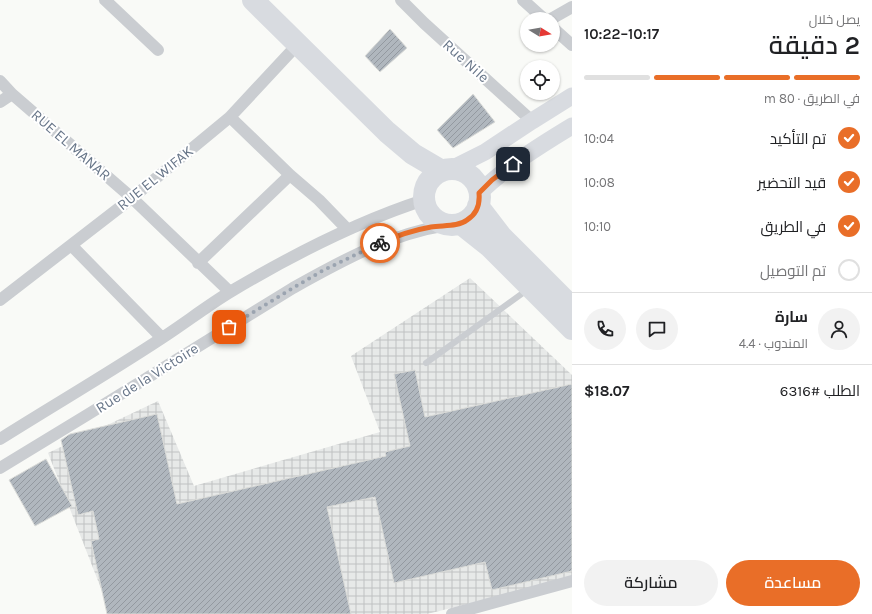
<!DOCTYPE html>
<html lang="ar">
<head>
<meta charset="utf-8">
<style>
  body { margin:0; font-family:Karla,Cairo,sans-serif; background:#f2f2f2; color:#202124; direction:rtl; height:100vh; display:flex; flex-direction:column; font-size:15px; white-space:nowrap }
  * { box-sizing:border-box; margin:0 }
  p { font-size:13px; color:#757577 }
  .icon { flex:none; width:22px; height:22px; fill:none; stroke:currentColor; stroke-width:2; stroke-linecap:round; stroke-linejoin:round }
  .map { position:relative; flex:1; overflow:hidden; direction:ltr }
  .details { display:flex; flex-direction:column; background:#fff; width:300px }
  .details>* { flex:none }
  .needle { width:26px; rotate:101deg }
  .fabs { position:absolute; left:520px; top:12px; display:grid; gap:8px }
  .fabs a { display:grid; place-items:center; width:40px; height:40px; border-radius:50%; background:#fff; box-shadow:0 1px 3px #0004; font-size:20px }
  .pin { position:absolute; display:grid; place-items:center; width:34px; height:34px; color:#fff; margin:-17px; border-radius:8px; box-shadow:0 2px 6px #0006 }
  .courier { position:absolute; display:grid; place-items:center; width:40px; height:40px; margin:-20px; border:3px solid #e96e28; border-radius:50%; background:#fff; color:#222; box-shadow:0 1px 5px #0007 }
  .overview em { font-style:normal; font-weight:600 }
  .overview div { display:flex; flex-direction:column-reverse }
  .overview { display:flex; align-items:center; justify-content:space-between; height:68px; padding:0 12px }
  h1 { font-size:26px; font-weight:600; line-height:30px }
  .bar { display:grid; grid-template-columns:repeat(4,1fr); gap:6px 4px; align-content:center; height:48px; padding:0 12px }
  .bar i { height:5px; border-radius:3px; background:#e0e0e0 }
  .bar .on { background:#e96e28 }
  .bar p { grid-column:span 4 }
  .line { display:flex; align-items:center; gap:10px; padding:0 12px; border-top:1px solid #e0e0e0 }
  .line div { flex:1 }
  .round { display:grid; place-items:center; flex:none; width:42px; height:42px; border-radius:21px; background:#f2f2f2 }
  ol { padding:0 12px; list-style:none }
  li { display:flex; align-items:center; gap:12px; height:44px }
  li p { margin-inline-start:auto }
  li .icon { padding:4px; border-radius:50%; background:#e96e28; color:#fff; stroke-width:4 }
  li:last-child { color:#757577 }
  li i { width:22px; height:22px; border:2px solid #e0e0e0; border-radius:50% }
  .primary-button { display:flex; gap:8px; margin-top:auto; padding:8px 12px }
  .primary-button a { flex:1; height:46px; border-radius:24px; background:#e96e28; color:#fff; font-size:16px; font-weight:600; line-height:46px; text-align:center }
  .primary-button a+a { background:#f2f2f2; color:#202124 }
  main { display:flex; flex:1; min-height:0 }
  .map>svg:first-child { display:block }
</style>
</head>
<body>
<main>
<section class="details">
<div class="overview"><div><h1>2 دقيقة</h1><p>يصل خلال</p></div><em>10:17–10:22</em></div>
<div class="bar"><i class="on"></i><i class="on"></i><i class="on"></i><i></i><p>في الطريق · 80 m</p></div>
<ol>
<li><svg class="icon" aria-label="check" viewBox="0 0 24 24"><path d="M5 12l5 5 9-10"/></svg>تم التأكيد<p>10:04</p></li>
<li><svg class="icon" aria-label="check" viewBox="0 0 24 24"><path d="M5 12l5 5 9-10"/></svg>قيد التحضير<p>10:08</p></li>
<li><svg class="icon" aria-label="check" viewBox="0 0 24 24"><path d="M5 12l5 5 9-10"/></svg>في الطريق<p>10:10</p></li>
<li><i></i>تم التوصيل</li>
</ol>
<div class="line" style="height:72px"><a class="round"><svg class="icon" aria-label="person" viewBox="0 0 24 24"><circle cx="12" cy="8" r="4"/><path d="M4 21q1-7 8-7t8 7"/></svg></a><div><b>سارة</b><p>المندوب · 4.4</p></div><a class="round"><svg class="icon" aria-label="chat" viewBox="0 0 24 24"><path d="M4 5h16v11H9l-5 4z"/></svg></a><a class="round"><svg class="icon" aria-label="phone" viewBox="0 0 24 24"><path d="M5 4h4l2 5-3 2q2 4 5 5l2-3 5 2v4C11 20 4 13 5 4z"/></svg></a></div>
<div class="line" style="height:52px"><div>الطلب #6316</div><b>$18.07</b></div>
<div class="primary-button"><a>مساعدة</a><a>مشاركة</a></div>
</section>
<div class="map">
<svg width="572" height="614" viewBox="0 0 572 614">
  <defs>
    <pattern id="industrial-grid" width="8" height="8" patternUnits="userSpaceOnUse"><rect width="8" height="8" fill="#e7e9e8"/><path d="M0 4h8M4 0v8" fill="none" stroke="#bfc1c2"/></pattern>
    <pattern id="building-hatch" width="6" height="6" patternUnits="userSpaceOnUse"><rect width="6" height="6" fill="#b0b7be"/><path d="M-1 1l2-2M0 6l6-6M5 7l2-2" fill="none" stroke="#9399a0"/></pattern>
  </defs>
  <rect width="100%" height="100%" fill="#f9faf7"/>
  <path fill="url(#industrial-grid)" d="M470,278L572,375V578L427,614H111L48,453L158,401L194,486L380,432L351,356Z"/>
  <path fill="url(#building-hatch)" stroke="#dbdcd9" d="M390,29L407,48L380,72L365,56Z
    M473,94L495,122L453,148L437,130Z
    M415,370L425,417L572,384V571L492,590L485,562L394,583L375,497L327,507L351,614H107L91,541L99,539L93,511L78,515L61,440L70,434L157,414L177,504L386,456L385,452L410,446L394,374Z
    M46,459L72,506L35,526L9,480Z"/>
  <g fill="none" stroke-linecap="round" stroke-linejoin="round">
    <path stroke="#cacdd1" stroke-width="6" d="M426,363L527,290"/>
    <path stroke="#cacdd1" stroke-width="12" d="M105,0L158,50
      M401,0L424,23L532,121
      M523,0L544,19
      M551,19L572,7
      M553,28L572,45
      M0,81L12,94L132,198L230,292
      M0,102L12,94
      M230,117L290,175L319,200L347,229
      M71,245L162,338
      M198,263L290,175
      M0,300L132,198L230,117L298,44
      M0,439C54,405 109,373 162,338C185,323 207,306 230,292C292,255 356,222 424,200
      M0,468L87,415L293,288C343,260 390,234 447,225
      M452,614L572,581"/>
    <path stroke="#d8dbe0" stroke-width="17" d="M449,170L485,152L532,121L572,96
      M479,193C507,166 539,146 572,126"/>
    <path stroke="#d8dbe0" stroke-width="22" d="M253,0L387,132L413,154L442,171
      M424 197a28 28 0 1 1 56 0a28 28 0 1 1-56 0Z
      M478,206L501,236L572,307
      M461,224L490,247L572,329"/>
  </g>
  <g fill="none" stroke-linecap="round" stroke-linejoin="round">
    <path stroke="#9ba4b0" stroke-width="4" stroke-dasharray="0 7.2" d="M229,327L293,288L322,271L380,243"/>
    <path stroke="#e96e28" stroke-width="5" d="M380,243C396,236 414,230 431,227C443,225 458,227 467,220C477,214 480,204 479,193L492,180L513,164"/>
  </g>
  <g text-anchor="middle" dominant-baseline="central" stroke-width="4" stroke-linejoin="round" paint-order="stroke">
    <g font-size="15" fill="#687689" stroke="#fff">
      <text transform="translate(466 61) rotate(42)">Rue Nile</text>
      <text transform="translate(71 145) rotate(41)">RUE EL MANAR</text>
      <text transform="translate(155 178) rotate(-39)">RUE EL WIFAK</text>
      <text transform="translate(147 378) rotate(-32)">Rue de la Victoire</text>
    </g>
  </g>
</svg>
<div class="fabs">
<a><svg class="needle" viewBox="-14 -14 28 28"><path d="M0-13l5 13h-10z" fill="#e53935"/><path d="M0 13l5-13h-10z" fill="#757577"/></svg></a>
<a><svg class="icon" aria-label="locate" viewBox="0 0 24 24"><circle cx="12" cy="12" r="6"/><path d="M12 2v4M12 18v4M2 12h4M18 12h4"/></svg></a>
</div>
<div class="pin" style="left:229px;top:327px;background:#ea580c"><svg class="icon" aria-label="bag" viewBox="0 0 24 24"><path d="M5 8h14l-1 12H6zM9 8a3 3 0 0 1 6 0"/></svg></div>
<div class="pin" style="left:513px;top:164px;background:#1f2937"><svg class="icon" aria-label="home" viewBox="0 0 24 24"><path d="M3 11l9-7 9 7M6 9v11h12V9"/></svg></div>
<div class="courier" style="left:380px;top:243px"><svg class="icon" aria-label="bike" viewBox="0 0 24 24"><circle cx="6" cy="16" r="4"/><circle cx="18" cy="16" r="4"/><path d="M6 16l4-8h5l3 8M10 8l3 8H6M13 5h3"/></svg></div>
</div>
</main>
</body>
</html>
